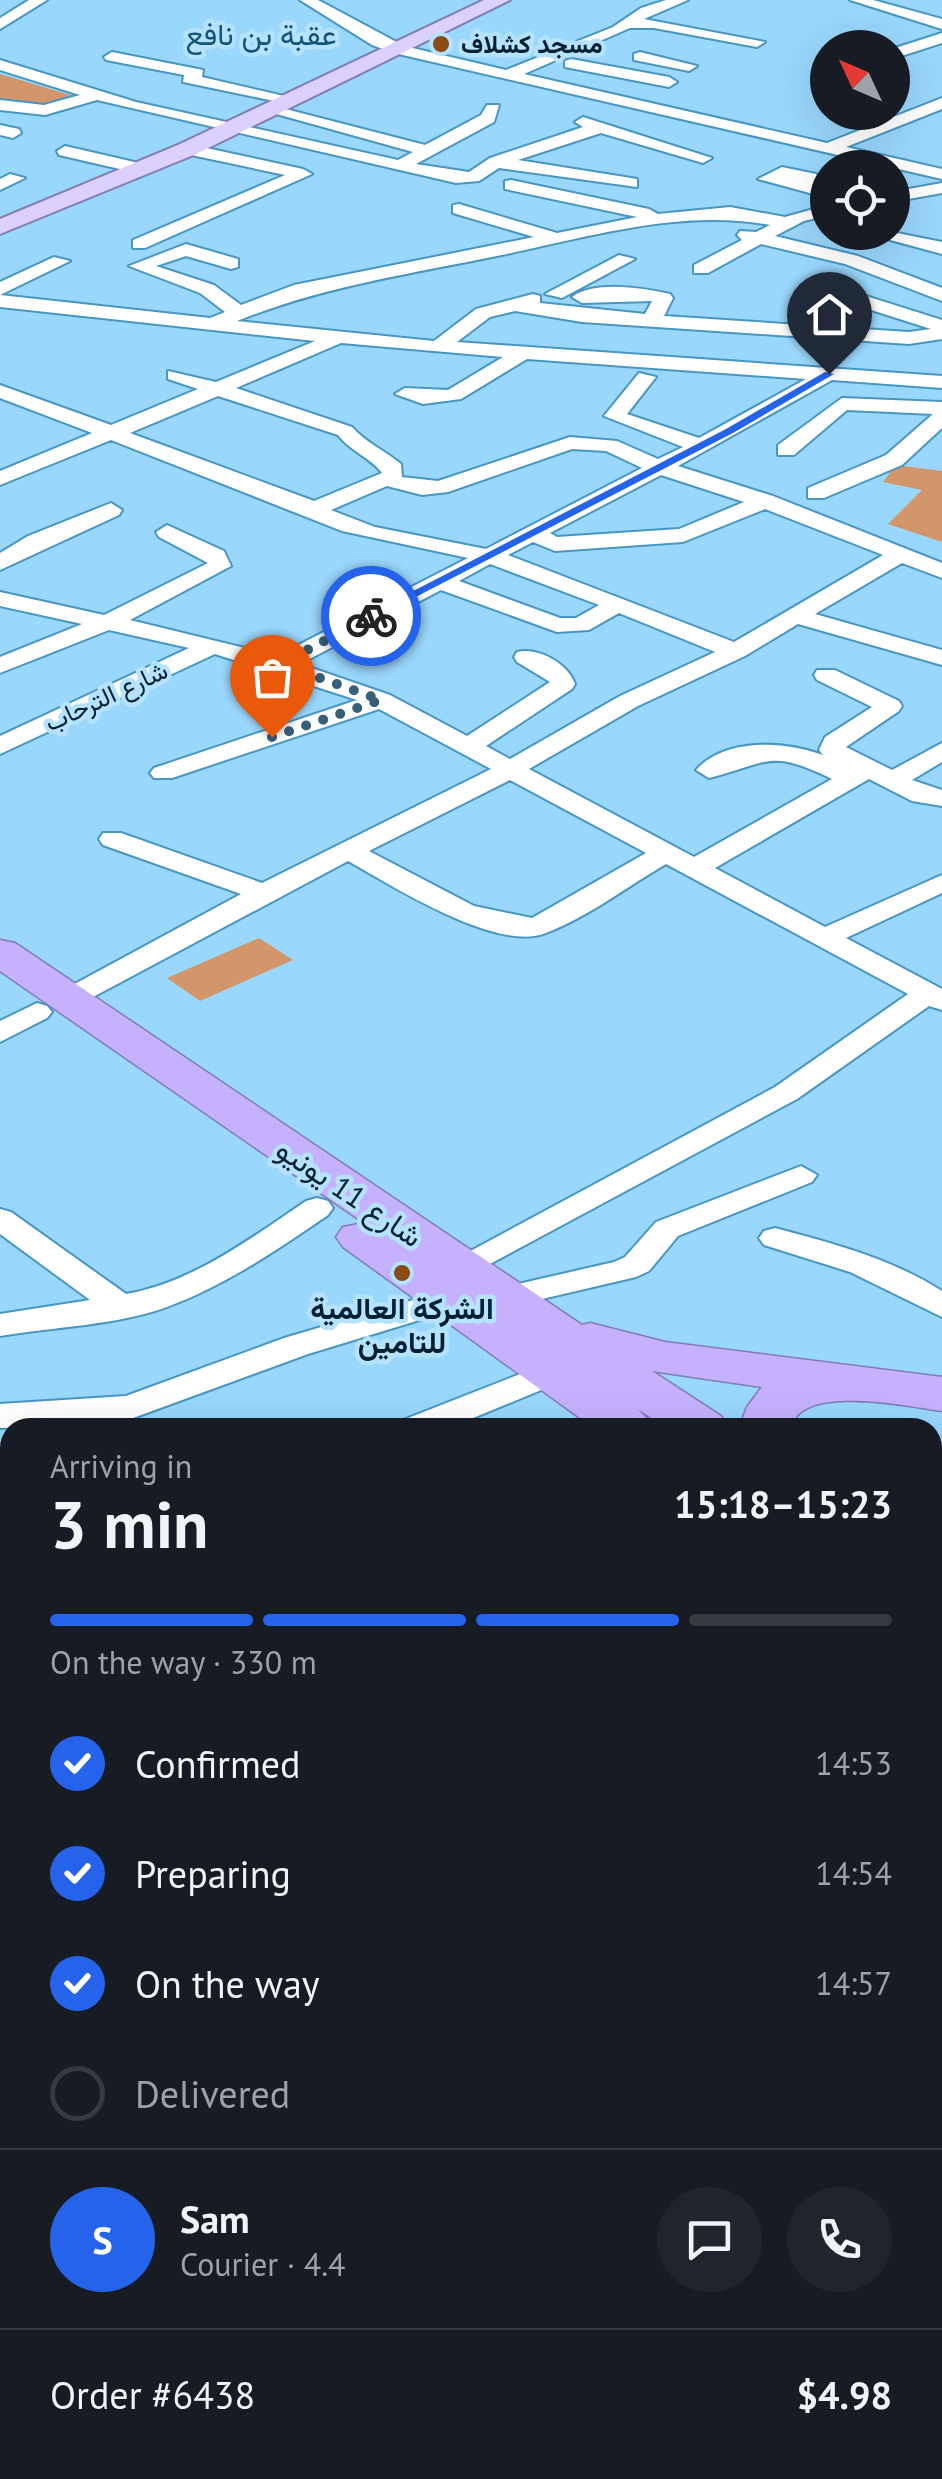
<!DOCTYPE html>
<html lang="en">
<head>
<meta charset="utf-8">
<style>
  body { margin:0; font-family:"PT Sans",Vazirmatn,sans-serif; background:#20242c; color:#f1f3f6; height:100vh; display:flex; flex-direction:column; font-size:38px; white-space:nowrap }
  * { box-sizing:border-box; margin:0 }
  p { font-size:32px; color:#9ea1a6 }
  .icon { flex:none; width:55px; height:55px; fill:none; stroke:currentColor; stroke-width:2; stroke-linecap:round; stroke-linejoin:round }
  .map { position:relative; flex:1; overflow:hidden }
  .drawer { position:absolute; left:0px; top:1418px; width:942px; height:1062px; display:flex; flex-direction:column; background:#171b24; border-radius:30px 30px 0 0; box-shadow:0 10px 40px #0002 }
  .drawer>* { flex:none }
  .needle { width:65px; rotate:314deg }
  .controls { position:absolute; left:810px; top:30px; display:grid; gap:20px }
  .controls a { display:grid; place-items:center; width:100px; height:100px; border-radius:50%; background:#171b24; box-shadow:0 10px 40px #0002; font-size:50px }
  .pin { position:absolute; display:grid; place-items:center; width:85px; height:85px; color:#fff; margin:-102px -42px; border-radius:50% 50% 50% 0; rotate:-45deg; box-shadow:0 0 10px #0007 }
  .pin .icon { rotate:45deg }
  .courier { position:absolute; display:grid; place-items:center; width:100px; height:100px; margin:-50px; border:8px solid #2563eb; border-radius:50%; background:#fff; color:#222; box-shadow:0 2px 12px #0007 }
  .summary em { font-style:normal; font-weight:800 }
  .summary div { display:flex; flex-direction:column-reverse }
  .summary { display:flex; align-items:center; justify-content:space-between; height:170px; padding:0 50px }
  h1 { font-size:65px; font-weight:800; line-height:75px }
  .bar { display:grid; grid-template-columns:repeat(4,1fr); gap:15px 10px; align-content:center; height:120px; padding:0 50px }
  .bar i { height:12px; border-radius:8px; background:#363941 }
  .bar .selected { background:#2563eb }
  .bar p { grid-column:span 4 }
  .line { display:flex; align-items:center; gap:25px; padding:0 50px; border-top:2px solid #363941 }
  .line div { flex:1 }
  .round { display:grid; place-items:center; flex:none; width:105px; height:105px; border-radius:52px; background:#20242c }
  ol { padding:0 50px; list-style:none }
  li { display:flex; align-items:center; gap:30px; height:110px }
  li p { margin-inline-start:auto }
  li .icon { padding:10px; border-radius:50%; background:#2563eb; color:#fff; stroke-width:4 }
  li:last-child { color:#9ea1a6 }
  li i { width:55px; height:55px; border:5px solid #363941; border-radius:50% }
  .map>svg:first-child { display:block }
</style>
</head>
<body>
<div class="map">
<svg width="942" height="2479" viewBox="0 0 942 2479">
  <rect width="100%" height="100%" fill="#9ad7fc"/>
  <path fill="#d3966b" d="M0,74L77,97L31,110L0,103Z
    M896,465L942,471V542L888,524L922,490L883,482Z
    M259,938L293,960L200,1001L167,978Z"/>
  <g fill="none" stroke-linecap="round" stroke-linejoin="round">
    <defs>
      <path id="minor" d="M29,0H47L0,29V18Z
        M300,0H318L404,46L506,70L613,27L641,8L666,0H688L644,19L765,42L757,47L654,28H630L524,74L827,143L942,98V109L846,147L942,169V179L394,53L372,45Z
        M850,0H873L942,19V29Z
        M942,33V43L892,59V49Z
        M112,52L203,70L202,77L301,100L293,105L183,82L184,75L106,60L104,57Z
        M640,52L697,66L689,71L634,60V54Z
        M571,59L669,77L677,82L669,87L565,67V61Z
        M0,60L136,102L398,160L413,152L262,110L270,105L425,145L481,115L487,105H499L494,122L416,164L469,172L490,158L583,127L575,122L583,117L712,158L703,163L601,133L518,160L631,178L637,179V187L499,168L479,181L456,183L97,100L45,115L0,110V100L44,105L80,95L0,70Z
        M0,125L19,129L21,133L13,138L0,135Z
        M188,144L303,169L312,174L145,248H133V240L285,175L182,153V145Z
        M65,146L143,164L146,168L137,173L59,155L57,151Z
        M782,167L816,174L819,178L813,184L828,188V198L758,179Z
        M10,174L25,178L0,190V179Z
        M511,180L649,209L658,214L730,207L785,217L828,205V215L804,221L775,236L858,256L942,288V301L845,264L761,244L708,273H694V265L742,240L737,235L740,231L756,232L770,225C680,208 585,238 497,256C409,274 321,287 237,321L434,341L476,309L533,294L540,296V303L645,314L652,301L582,303L572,297C594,280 644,288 670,294L673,298L664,316L909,332L931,329L821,294V286L828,284L942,320V339L909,344L582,322L515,311L490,317L457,342L942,376V388L832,380L678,466L773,496L942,563V578L902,563L815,614L942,650V665L798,624L745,656L638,706L529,769L694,857L832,779C769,748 769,763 709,778L696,770C725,737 786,741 823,755L819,750L825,737L872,707L817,680L814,675L817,670H835L899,701L902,706L899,711L846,747L892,770L942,743V762L912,780L942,790V806L912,801L869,779L715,868L825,927L942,875V893L846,938L942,989V1010L929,1006L797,1099L462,1279L450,1276L446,1269L450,1262L775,1087L908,994L666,864C628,886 588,917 546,933C497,953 391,885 348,861L78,1005H58L53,999L58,993L241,894L103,845L99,839L103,833H121L262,883L491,769L379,709L172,778H154L150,773L154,768L357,700L215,654L0,754V736L189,648L109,630L0,673V657L82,624L0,606V592L104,615L208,563L159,537L156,532L167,525L224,551L231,566L130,620L277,656L468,558L342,531L111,440L0,485V471L92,433L0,398V385L111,425L198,389L168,379V371L216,382L315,341L0,307V295L210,318L225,312L200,293L129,266L186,244L238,259V267L231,269L186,256L156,266L214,285L241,305L294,285L534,237L453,213V205L459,204L557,233L637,217L505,189V181ZM341,343L503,357L448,390L405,388L395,394L423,404L461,399L527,359L806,379L699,438L627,414L656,377L639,373L604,416L683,447L658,459L617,441L570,437L438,481L402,477L401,464C384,450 366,443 352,427L236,388ZM218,396L338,435C351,452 370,457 382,473L314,501L130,433ZM572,449L606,451L642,468L486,549L375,527L331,510L387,486L422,495L448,492ZM661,475L744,502L679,529L557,537L550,533ZM765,509L883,555L734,642L508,555L533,542L555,551L683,542ZM490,564L599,605L576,618H560L459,581ZM441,590L557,632L589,630L619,613L715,652L620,696L510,759L486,746L572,689L575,684C568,664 539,647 517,652L514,657L517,662L550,682L467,736L390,695L300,664ZM510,780L646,853L532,918L474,906L369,851Z
        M942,183V193L892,202V192Z
        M861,232H892L942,242V254Z
        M619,255L635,259L562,298L545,294Z
        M54,257L70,261L0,295V282Z
        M842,398L942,402V428L902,465L824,498H808V488L886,455L933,414L847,410L794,455H778V445Z
        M111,503L122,510L119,515L0,570V553L28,536Z
        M37,1003L47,1006L52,1012L47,1018L0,1042V1021Z
        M801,1166L817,1175L812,1182L678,1236L649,1271L636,1277L504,1308L492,1304L487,1297L492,1290L614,1262L625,1257L656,1222Z
        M317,1198L328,1201L333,1208L328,1215C277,1250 226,1285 167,1307C119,1325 53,1327 0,1336V1314L90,1300L0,1234V1209L11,1212L126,1294C192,1283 251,1238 306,1201Z
        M775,1228C832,1243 892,1259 942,1291V1317L850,1272L764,1245L759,1238L764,1231Z
        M447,1290L459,1294L464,1301L459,1308L308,1354L133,1418L103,1424L0,1428V1404L126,1396L284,1338Z
        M551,1362L563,1365L568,1373L563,1381L449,1428H398L403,1420Z
        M0,1676L10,1679V1712L0,1709Z
        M10,1819V1858L0,1861V1822Z
        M0,1869L10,1872V1912L0,1908Z
        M932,1917L942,1919V1953L932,1951Z
        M942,2138V2184L932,2188V2142Z
        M10,2229V2320L0,2317V2233Z
        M932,2310L942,2314V2363L932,2359Z
        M427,2470H483L479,2479H423Z
        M660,2470H715L719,2479H664Z"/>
      <path id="major" d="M484,0H510L196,154L0,234V219L180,144Z
        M10,2342V2454L0,2458V2346Z"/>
      <path id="highway" d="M0,940L15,943L582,1325L590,1323L665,1342L942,1377V1411C906,1406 800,1383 791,1428H739L747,1407L762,1387L652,1371L721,1416L728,1428H666L638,1409L655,1428H594L343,1247L336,1237L343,1227L364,1223L0,971Z
        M932,1837L942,1841V1889L932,1886Z"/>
    </defs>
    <use href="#minor" stroke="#4896c2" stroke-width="4"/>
    <use href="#major" stroke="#807eb6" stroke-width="4"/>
    <use href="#highway" stroke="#807eb6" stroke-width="3"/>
    <use href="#minor" fill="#fff" fill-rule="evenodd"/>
    <use href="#major" fill="#dcd0fe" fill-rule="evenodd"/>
    <use href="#highway" fill="#c5b1fe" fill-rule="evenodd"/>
    <defs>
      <path id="highway-bridge" d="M932,1584L942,1591
        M932,1637L942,1643"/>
    </defs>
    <use href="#highway-bridge" stroke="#807eb6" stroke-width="55" stroke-linecap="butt"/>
    <use href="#highway-bridge" stroke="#c5b1fe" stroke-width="51"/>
  </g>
  <path fill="#2563eb" d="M825,372L834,374L733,433L375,618L365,616L726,429Z"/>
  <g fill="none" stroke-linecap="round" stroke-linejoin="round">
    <path stroke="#366078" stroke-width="10" stroke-dasharray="0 18" d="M272,737L381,700L281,664L371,616"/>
  </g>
  <g fill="#8b4b14" stroke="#b5e2fe" stroke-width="4">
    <circle cx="441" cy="44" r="10"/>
    <circle cx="402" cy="1273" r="10"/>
  </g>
  <g text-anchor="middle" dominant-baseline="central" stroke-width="9" stroke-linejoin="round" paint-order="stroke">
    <g font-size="25" font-weight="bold" fill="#002031" stroke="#b5e2fe" text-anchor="start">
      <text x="461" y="44">مسجد كشلاف</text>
    </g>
    <g font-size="25" fill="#002031" stroke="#b5e2fe">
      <text transform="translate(106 696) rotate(-25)">شارع الترحاب</text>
    </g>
    <g font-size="30" fill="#155474" stroke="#b5e2fe">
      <text x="261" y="33">عقبة بن نافع</text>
    </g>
    <g font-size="30" fill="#002031" stroke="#b5e2fe">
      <text transform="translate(350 1192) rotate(34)">شارع 11 يونيو</text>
    </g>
    <g font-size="30" font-weight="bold" fill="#002031" stroke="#b5e2fe">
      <text x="402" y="1307">الشركة العالمية<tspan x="402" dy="34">للتامين</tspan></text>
    </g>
  </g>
</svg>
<div class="controls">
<a><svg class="needle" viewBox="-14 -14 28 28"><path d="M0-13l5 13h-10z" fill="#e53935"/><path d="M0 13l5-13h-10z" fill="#9ea1a6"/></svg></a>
<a><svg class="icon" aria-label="locate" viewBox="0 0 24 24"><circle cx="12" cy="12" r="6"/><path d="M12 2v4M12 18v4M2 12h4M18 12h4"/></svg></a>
</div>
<div class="pin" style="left:272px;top:737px;background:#ea580c"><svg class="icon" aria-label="bag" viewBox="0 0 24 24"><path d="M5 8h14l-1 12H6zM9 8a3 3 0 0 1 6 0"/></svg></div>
<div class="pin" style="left:829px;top:374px;background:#1f2937"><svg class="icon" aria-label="home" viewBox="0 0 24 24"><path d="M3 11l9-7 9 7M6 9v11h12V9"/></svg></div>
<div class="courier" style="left:371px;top:616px"><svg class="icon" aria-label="bike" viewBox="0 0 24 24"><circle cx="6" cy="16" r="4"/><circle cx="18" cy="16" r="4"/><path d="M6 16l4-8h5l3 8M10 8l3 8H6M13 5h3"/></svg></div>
<section class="drawer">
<div class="summary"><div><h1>3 min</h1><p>Arriving in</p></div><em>15:18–15:23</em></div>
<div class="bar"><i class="selected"></i><i class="selected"></i><i class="selected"></i><i></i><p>On the way · 330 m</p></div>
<ol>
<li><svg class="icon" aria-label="check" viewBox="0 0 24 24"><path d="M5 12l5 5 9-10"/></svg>Confirmed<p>14:53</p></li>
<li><svg class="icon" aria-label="check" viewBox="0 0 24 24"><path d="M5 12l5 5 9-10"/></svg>Preparing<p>14:54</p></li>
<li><svg class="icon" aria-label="check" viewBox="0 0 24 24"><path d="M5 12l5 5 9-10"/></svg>On the way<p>14:57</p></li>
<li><i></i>Delivered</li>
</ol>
<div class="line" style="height:180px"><b class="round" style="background:#2563eb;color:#fff">S</b><div><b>Sam</b><p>Courier · 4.4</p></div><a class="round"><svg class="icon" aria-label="chat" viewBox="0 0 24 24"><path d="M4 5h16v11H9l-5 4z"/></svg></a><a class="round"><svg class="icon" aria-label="phone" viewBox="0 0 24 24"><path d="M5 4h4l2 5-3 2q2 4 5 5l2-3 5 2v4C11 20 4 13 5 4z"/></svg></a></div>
<div class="line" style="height:130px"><div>Order #6438</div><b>$4.98</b></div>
</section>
</div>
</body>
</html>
